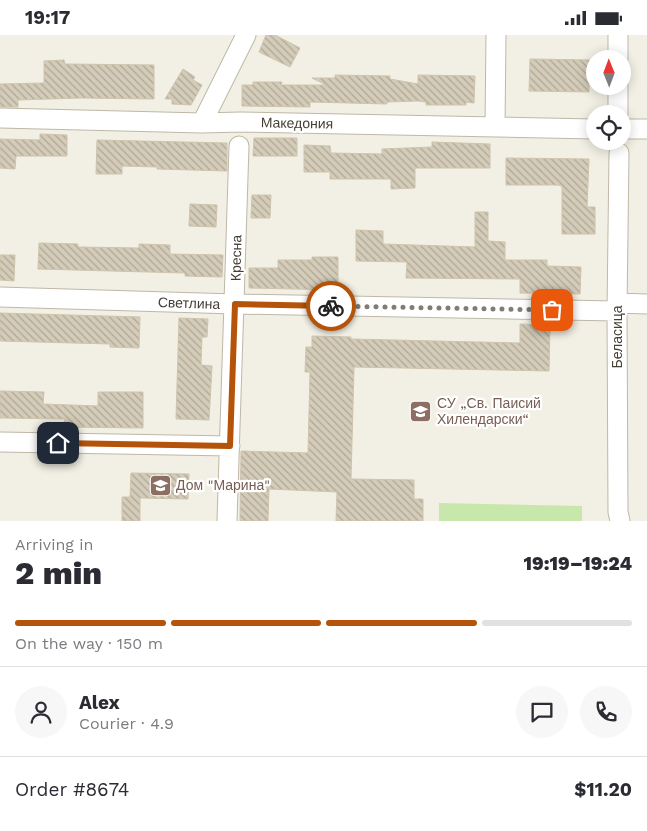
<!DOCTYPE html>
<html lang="en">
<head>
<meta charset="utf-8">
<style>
  body { margin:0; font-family:"Work Sans",sans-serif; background:#f7f7f7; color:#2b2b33; height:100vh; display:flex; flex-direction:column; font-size:19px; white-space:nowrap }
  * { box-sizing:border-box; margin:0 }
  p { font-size:16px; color:#7c7c81 }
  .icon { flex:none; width:28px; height:28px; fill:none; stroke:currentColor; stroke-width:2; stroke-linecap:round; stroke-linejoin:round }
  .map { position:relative; height:486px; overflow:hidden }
  .sheet { display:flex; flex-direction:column; background:#fff; flex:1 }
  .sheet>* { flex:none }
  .needle { width:32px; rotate:359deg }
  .fabs { position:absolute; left:586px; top:15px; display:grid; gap:10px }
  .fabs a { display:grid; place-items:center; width:45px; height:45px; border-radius:50%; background:#fff; box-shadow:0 2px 12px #0003; font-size:25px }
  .pin { position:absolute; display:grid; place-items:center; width:42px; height:42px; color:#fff; margin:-21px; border-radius:10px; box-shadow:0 2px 8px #0006 }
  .courier { position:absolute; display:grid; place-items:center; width:50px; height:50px; margin:-25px; border:4px solid #b45309; border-radius:50%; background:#fff; color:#222; box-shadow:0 1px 6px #0007 }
  .summary em { font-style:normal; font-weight:800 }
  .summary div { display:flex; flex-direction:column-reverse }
  .summary { display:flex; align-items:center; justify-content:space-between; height:85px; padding:0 15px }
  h1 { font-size:32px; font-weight:800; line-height:38px }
  .bar { display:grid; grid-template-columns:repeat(4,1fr); gap:8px 5px; align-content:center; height:60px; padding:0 15px }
  .bar i { height:6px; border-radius:4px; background:#e1e1e2 }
  .bar .on { background:#b45309 }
  .bar p { grid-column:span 4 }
  .line { display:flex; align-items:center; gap:12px; padding:0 15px; border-top:1px solid #e1e1e2 }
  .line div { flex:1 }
  .round { display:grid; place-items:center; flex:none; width:52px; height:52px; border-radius:26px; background:#f7f7f7 }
  .status { display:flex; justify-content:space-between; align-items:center; height:35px; padding:0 25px; background:#fff; direction:ltr }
  .status svg { height:14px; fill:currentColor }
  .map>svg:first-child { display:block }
</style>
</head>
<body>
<div class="status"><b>19:17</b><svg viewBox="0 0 49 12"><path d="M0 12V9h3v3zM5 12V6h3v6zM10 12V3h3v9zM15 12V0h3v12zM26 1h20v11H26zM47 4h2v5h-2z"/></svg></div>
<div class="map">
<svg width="647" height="486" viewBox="0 0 647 486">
  <defs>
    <pattern id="building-back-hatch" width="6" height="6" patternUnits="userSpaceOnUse" patternTransform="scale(1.25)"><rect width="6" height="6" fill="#d4ccb9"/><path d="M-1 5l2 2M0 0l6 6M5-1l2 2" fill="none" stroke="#aea797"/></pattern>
  </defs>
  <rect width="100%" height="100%" fill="#f2efe4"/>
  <path fill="#c8e8ab" d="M439,468L582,471V486H439Z"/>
  <path fill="url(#building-back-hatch)" stroke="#cfc4ac" d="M266,0H275L300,13L290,32L259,17Z
    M530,24L590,25L589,57L529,56Z
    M64,25L65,29L154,30V64L81,63L18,65V72H0V49L44,48V26Z
    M183,34L195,42L193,45L202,50L191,70L172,69V64H165Z
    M335,40L390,41V44L418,49V40L475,41L474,68L466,67V70H426V67L418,66L387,67V69L310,67V72L242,71V50H253V47H282L281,50H326L312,43H335Z
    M40,99L67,100V121H16L15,134L0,133V104L40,105Z
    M254,103H297V121H253Z
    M97,105L227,108V136L157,134V132L122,131V139H96Z
    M432,107L490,109V133H415V153L391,154V144H330V137H304V110L330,111L331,118L382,119V114L432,112Z
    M506,123L589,124L587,172H595V199H562V151L557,150H506Z
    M252,160H271L270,183H251Z
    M190,169L217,170L216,192L189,191Z
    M475,177H488V206L505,207V225H547V231L581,232L580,259L520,258V244L406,243L407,227L356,226V195L383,196V209L475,212Z
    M39,208L78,209V212L139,213V209L170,210V219L223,220L222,242L185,241V238L38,234Z
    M0,220H15L14,246L0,245Z
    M312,222H338V255L249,253V233H278V225H312Z
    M0,278L140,282L139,313L110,312V309L0,306Z
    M179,283L208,284L207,302H202L201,330L212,331L209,385L176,384Z
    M520,289L550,290L549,336L354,332L351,444L414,445V464H423V486H336L337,457L269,454L268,486H240L241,416L308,418L310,337H305L306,312H312V301L351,302V304L520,308Z
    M0,356L44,357L43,369L98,371V357H143V393L64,392L65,384L0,383Z
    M131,438L189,439L188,464L140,463V486H122V462H130Z"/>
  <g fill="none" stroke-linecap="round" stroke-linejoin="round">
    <defs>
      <path id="minor" d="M618,0V24
        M618,51V79
        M0,83L202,88L241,87L595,94
        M202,88L246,0
        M495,92L496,0
        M622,94H647
        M619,118L617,276L618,477L620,486
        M0,262L235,269L617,276
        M617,268L647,269
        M0,407L230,411
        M227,486L239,111"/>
    </defs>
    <use href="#minor" stroke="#beb8a7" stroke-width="21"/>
    <use href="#minor" stroke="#fff" stroke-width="19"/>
  </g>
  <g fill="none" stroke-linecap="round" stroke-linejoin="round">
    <path stroke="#827d72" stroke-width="5" stroke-dasharray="0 9" d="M331,271L552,275"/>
    <path stroke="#b45309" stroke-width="6" d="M58,408L230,411L235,269L331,271"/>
  </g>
  <defs>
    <symbol id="school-square" viewBox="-11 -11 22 22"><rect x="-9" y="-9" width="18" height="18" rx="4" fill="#8d6e63" stroke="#fff"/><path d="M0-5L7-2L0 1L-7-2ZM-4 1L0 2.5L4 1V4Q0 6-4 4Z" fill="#fff"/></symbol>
  </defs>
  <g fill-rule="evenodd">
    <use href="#school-square" x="408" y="364" width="25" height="25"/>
    <use href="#school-square" x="148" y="438" width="25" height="25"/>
  </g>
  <g text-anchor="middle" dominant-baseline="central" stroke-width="4.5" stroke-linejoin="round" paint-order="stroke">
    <g font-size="14" fill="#453f34" stroke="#fff">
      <text transform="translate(297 88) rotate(1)">Македония</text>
      <text transform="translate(236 223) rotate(-89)">Кресна</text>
      <text transform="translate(189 268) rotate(2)">Светлина</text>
      <text transform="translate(617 302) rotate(-90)">Беласица</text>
    </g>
    <g font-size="14" fill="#785e54" stroke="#fff" text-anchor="start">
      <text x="437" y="368">СУ „Св. Паисий<tspan x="437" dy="16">Хилендарски“</tspan></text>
      <text x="176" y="450">Дом "Марина"</text>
    </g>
  </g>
</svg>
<div class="fabs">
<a><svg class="needle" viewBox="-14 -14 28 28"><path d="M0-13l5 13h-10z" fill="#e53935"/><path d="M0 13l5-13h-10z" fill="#7c7c81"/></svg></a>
<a><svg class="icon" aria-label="locate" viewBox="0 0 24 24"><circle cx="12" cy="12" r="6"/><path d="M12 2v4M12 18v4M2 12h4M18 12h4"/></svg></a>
</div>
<div class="pin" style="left:552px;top:275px;background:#ea580c"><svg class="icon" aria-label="bag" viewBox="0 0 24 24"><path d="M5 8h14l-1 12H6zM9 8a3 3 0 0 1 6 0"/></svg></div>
<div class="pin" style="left:58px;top:408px;background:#1f2937"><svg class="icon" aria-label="home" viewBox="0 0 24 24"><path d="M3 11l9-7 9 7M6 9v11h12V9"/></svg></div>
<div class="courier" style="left:331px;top:271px"><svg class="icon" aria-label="bike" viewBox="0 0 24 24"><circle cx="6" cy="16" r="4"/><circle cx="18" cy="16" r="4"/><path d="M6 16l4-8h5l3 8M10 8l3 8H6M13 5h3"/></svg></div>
</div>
<section class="sheet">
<div class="summary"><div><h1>2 min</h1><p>Arriving in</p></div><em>19:19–19:24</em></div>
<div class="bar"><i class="on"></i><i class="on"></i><i class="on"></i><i></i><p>On the way · 150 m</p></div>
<div class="line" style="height:90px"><a class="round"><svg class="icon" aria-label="person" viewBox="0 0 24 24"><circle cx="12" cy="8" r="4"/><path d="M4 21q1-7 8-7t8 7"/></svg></a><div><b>Alex</b><p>Courier · 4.9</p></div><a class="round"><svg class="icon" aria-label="chat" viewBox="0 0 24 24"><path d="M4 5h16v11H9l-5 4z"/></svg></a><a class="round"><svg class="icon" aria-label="phone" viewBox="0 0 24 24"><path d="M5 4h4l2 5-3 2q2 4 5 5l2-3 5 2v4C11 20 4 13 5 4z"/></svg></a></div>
<div class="line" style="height:65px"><div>Order #8674</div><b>$11.20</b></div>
</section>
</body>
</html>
